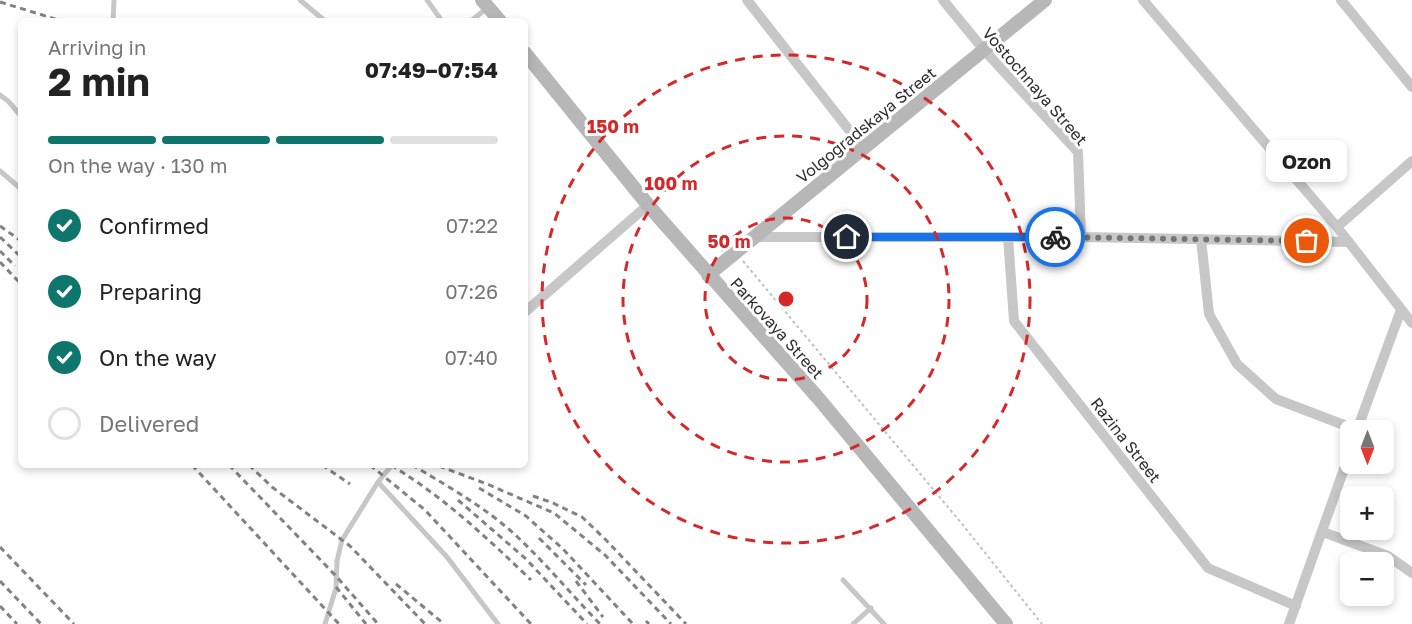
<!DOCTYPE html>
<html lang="en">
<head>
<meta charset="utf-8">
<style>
  body { margin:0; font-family:"Golos Text",sans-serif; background:#f2f2f2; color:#222; height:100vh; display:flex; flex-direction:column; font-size:22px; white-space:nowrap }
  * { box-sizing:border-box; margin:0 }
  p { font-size:20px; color:#767676 }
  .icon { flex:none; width:33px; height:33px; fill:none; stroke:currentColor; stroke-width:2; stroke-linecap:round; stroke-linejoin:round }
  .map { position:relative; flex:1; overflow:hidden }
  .details { position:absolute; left:18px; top:18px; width:510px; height:450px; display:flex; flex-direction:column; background:#fff; border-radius:9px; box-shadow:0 3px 9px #0003 }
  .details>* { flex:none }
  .needle { width:39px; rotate:180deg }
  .buttons { position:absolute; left:1340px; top:420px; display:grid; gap:12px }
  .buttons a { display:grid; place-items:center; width:54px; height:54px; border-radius:9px; background:#fff; box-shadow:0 3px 9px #0003; font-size:30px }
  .pin { position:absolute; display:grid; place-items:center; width:51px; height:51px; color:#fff; margin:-26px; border:3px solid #fff; border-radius:50%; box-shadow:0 2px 6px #0007 }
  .courier { position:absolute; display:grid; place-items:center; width:60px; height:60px; margin:-30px; border:4px solid #1a73e8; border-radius:50%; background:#fff; color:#222; box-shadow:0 2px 8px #0007 }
  .bubble { position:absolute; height:42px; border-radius:9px; background:#fff; box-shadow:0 3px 9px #0003; font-size:20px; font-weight:700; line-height:42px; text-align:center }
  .summary em { font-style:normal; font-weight:700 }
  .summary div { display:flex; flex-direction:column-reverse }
  .summary { display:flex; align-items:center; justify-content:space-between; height:102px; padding:0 30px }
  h1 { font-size:39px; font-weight:700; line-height:45px }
  .bar { display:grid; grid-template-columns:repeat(4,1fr); gap:9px 6px; align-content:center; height:72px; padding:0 30px }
  .bar i { height:8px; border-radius:4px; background:#e0e0e0 }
  .bar .active { background:#0f766e }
  .bar p { grid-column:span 4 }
  ol { padding:0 30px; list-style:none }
  li { display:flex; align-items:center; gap:18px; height:66px }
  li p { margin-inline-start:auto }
  li .icon { padding:6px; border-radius:50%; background:#0f766e; color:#fff; stroke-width:4 }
  li:last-child { color:#767676 }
  li i { width:33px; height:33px; border:3px solid #e0e0e0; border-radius:50% }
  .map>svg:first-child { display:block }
</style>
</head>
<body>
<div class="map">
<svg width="1412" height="624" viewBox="0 0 1412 624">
  <rect width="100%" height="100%" fill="#fff"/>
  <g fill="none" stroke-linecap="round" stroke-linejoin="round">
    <path stroke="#c1c1c1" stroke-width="2" stroke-dasharray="3 3" stroke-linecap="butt" d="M743,261L962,524L1042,624"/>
    <path stroke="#c7c7c7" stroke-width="5" d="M300,0L325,21
      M427,0L442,21
      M113,21L114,0
      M471,21L487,8
      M0,95L8,101L21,116
      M0,171L21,189
      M378,482L447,557L498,624
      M843,580L884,624
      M325,624L336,588L337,561L342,540L378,482L392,465
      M853,624L871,608"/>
    <path stroke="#c7c7c7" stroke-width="10" d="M747,0L864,149
      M943,0L984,50L1078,152L1081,237
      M1143,0L1337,227L1412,323
      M1341,0L1412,87
      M1337,227L1412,161
      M755,237H1081L1349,242
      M1008,237L1014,321L1208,568L1296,606
      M1201,239L1209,314L1237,364L1276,399L1357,430
      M525,312L648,205
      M1357,430L1401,310
      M1323,532L1388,556L1412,573
      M1289,624L1350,452"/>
    <path stroke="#b7b7b7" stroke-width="14" d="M482,0L500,21
      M525,53L648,205L819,399L1006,624
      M708,275L1045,0"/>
    <path stroke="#828282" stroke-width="3" stroke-dasharray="6 4.5" stroke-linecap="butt" d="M0,2L62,21
      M0,226L21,241
      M0,237L21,257
      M0,251L15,266
      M0,262L21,284
      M192,465L339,624
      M229,465L336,576L378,624
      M249,465L272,487L350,546L425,624
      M322,465L350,484
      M370,465L425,510L531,624
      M391,465C446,499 485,536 531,580
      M412,465C446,485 481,505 511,531C543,560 570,593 600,624
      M439,466L487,484L554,513L605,555L671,624
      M479,488L526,516L563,549L633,624
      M533,496L553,503L582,517L605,539L686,624
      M458,500L526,559L587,624
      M539,538L586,585
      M0,547L74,624
      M0,581L41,624
      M576,581L603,617
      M396,584L444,624
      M336,587L366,624
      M0,606L17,624
      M646,621L649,624"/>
  </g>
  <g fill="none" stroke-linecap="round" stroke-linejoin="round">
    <path stroke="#767676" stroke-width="6" stroke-dasharray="0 10.8" d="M1055,237L1307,241"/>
    <path stroke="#1a73e8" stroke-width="8" d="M847,237H1055"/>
  </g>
  <g fill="none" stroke="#d62828" stroke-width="3" stroke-dasharray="10 8">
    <circle cx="786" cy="299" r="81"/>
    <circle cx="786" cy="299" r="163"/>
    <circle cx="786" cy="299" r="244"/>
  </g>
  <g text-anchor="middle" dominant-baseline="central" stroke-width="6" stroke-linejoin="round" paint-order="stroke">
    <g font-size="16" fill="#2d2d2d" stroke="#fff">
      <text transform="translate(1035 86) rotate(49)">Vostochnaya Street</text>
      <text transform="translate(866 125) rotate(-39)">Volgogradskaya Street</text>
      <text transform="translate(777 328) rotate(48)">Parkovaya Street</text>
      <text transform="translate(1126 440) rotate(52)">Razina Street</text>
    </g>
  </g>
  <circle cx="786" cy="299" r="9" fill="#d62828" stroke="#fff" stroke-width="3"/>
  <g font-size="18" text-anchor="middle" font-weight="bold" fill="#d62828" stroke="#fff" stroke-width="6" stroke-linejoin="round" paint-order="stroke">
    <text x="613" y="133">150 m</text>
    <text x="671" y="190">100 m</text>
    <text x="729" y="248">50 m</text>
  </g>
</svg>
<div class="buttons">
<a><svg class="needle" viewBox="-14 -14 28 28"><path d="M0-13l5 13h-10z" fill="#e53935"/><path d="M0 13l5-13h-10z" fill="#767676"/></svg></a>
<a>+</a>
<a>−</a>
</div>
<div class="pin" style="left:1307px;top:241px;background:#ea580c"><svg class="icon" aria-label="bag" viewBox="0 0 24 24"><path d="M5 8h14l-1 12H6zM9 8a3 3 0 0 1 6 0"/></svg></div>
<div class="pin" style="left:847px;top:237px;background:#1f2937"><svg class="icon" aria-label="home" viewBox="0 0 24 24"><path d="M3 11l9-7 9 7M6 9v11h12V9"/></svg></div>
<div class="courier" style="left:1055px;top:237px"><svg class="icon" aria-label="bike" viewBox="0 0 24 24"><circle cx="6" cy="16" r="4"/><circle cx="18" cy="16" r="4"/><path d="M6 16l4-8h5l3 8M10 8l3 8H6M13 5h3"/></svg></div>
<div class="bubble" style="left:1266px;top:140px;width:81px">Ozon</div>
<section class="details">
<div class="summary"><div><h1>2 min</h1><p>Arriving in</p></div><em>07:49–07:54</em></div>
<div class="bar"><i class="active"></i><i class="active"></i><i class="active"></i><i></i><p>On the way · 130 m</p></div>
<ol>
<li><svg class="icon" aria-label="check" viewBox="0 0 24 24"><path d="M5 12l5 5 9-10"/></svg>Confirmed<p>07:22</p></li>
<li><svg class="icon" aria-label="check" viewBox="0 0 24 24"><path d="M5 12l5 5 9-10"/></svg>Preparing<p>07:26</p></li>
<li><svg class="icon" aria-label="check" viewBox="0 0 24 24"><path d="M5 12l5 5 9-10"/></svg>On the way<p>07:40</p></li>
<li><i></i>Delivered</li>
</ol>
</section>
</div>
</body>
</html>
